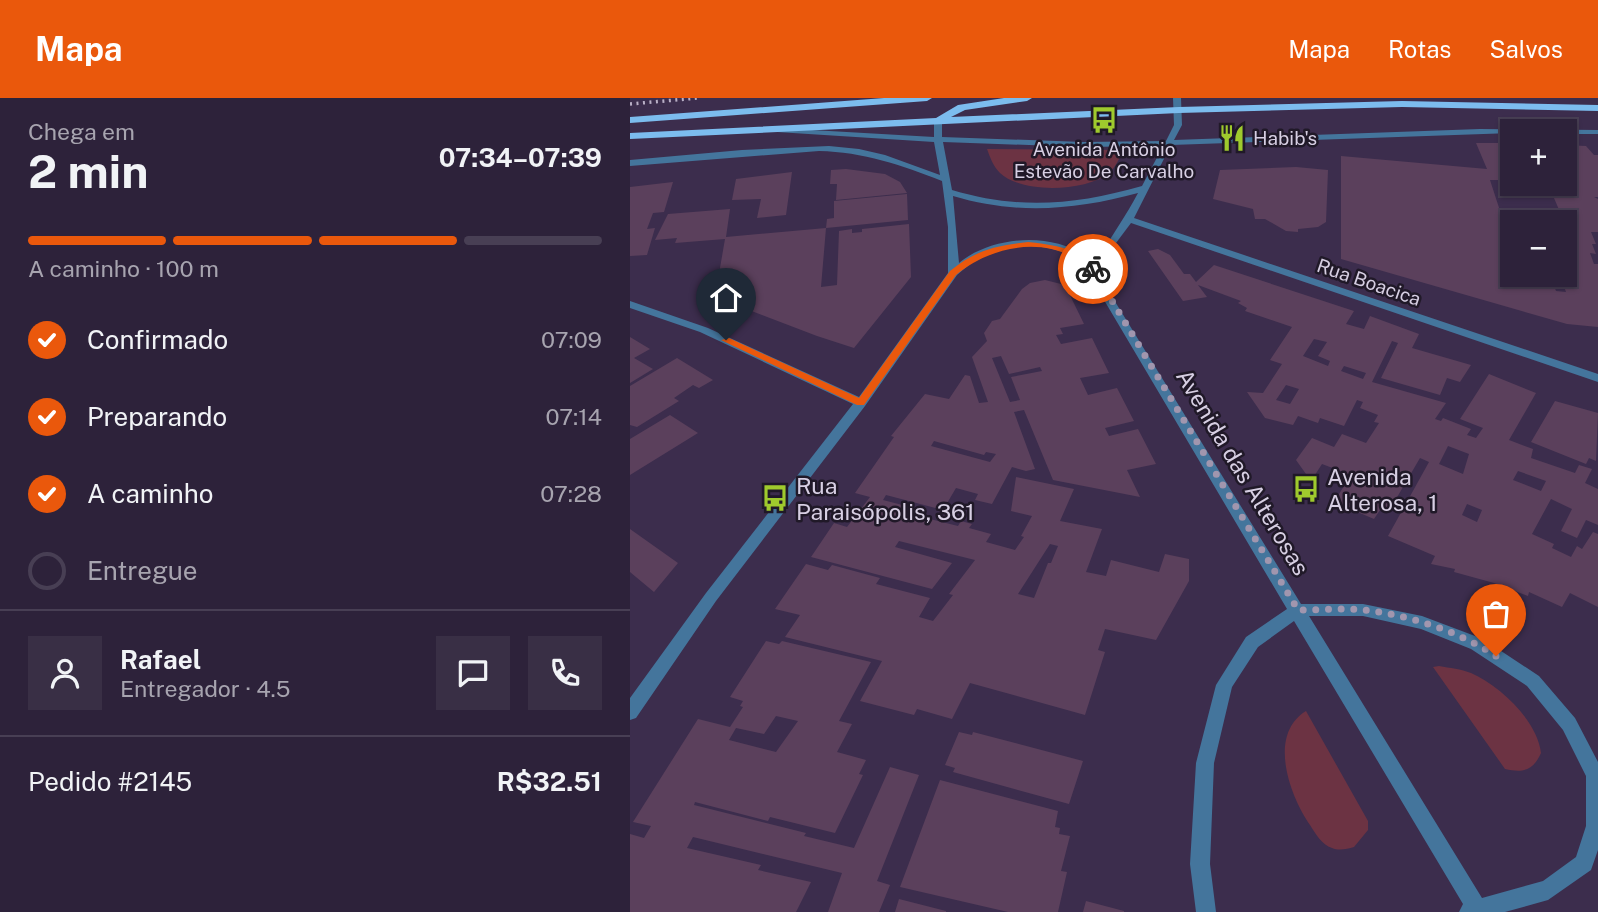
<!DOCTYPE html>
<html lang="pt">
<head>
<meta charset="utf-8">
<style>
  body { margin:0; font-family:"Public Sans",sans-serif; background:#392f45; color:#f1f3f6; height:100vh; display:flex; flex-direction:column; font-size:26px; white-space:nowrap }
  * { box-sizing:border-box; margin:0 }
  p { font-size:23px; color:#a7a4af }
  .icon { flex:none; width:38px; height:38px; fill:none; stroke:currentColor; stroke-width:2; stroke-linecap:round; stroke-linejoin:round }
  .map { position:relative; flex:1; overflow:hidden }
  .panel { display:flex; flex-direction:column; background:#2d223a; width:630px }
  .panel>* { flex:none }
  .fabs { position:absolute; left:870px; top:21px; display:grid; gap:14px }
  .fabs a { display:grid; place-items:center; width:77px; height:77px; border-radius:0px; background:#2d223a; box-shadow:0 2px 5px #0004,0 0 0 2px #483f54; font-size:35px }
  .pin { position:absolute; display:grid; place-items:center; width:60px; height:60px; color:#fff; margin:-72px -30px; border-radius:50% 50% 50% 0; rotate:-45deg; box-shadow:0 0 7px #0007 }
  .pin .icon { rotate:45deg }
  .courier { position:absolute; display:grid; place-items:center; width:70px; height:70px; margin:-35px; border:5px solid #ea580c; border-radius:50%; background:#fff; color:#222; box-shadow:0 2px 9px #0007 }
  .head em { font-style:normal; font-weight:700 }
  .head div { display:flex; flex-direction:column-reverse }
  .head { display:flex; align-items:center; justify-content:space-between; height:119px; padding:0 28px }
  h1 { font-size:46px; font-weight:700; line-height:52px }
  .bar { display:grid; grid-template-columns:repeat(4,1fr); gap:10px 7px; align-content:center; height:84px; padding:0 28px }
  .bar i { height:9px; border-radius:5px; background:#483f54 }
  .bar .current { background:#ea580c }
  .bar p { grid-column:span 4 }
  .line { display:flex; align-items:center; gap:18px; padding:0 28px; border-top:2px solid #483f54 }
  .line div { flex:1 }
  .round { display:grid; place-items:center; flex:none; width:74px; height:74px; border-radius:0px; background:#392f45 }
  ol { padding:0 28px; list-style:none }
  li { display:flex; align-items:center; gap:21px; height:77px }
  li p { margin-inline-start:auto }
  li .icon { padding:7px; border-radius:50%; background:#ea580c; color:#fff; stroke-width:4 }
  li:last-child { color:#a7a4af }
  li i { width:38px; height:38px; border:4px solid #483f54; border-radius:50% }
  header { display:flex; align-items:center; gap:42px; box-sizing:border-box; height:98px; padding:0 35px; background:#ea580c; color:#fff }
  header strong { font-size:33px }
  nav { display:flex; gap:38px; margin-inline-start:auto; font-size:24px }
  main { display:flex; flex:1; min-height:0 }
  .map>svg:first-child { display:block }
</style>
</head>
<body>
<header>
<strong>Mapa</strong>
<nav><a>Mapa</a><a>Rotas</a><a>Salvos</a></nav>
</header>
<main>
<section class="panel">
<div class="head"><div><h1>2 min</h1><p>Chega em</p></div><em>07:34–07:39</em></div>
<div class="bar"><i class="current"></i><i class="current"></i><i class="current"></i><i></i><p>A caminho · 100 m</p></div>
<ol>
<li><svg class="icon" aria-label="check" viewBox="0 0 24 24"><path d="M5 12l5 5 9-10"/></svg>Confirmado<p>07:09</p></li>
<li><svg class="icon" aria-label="check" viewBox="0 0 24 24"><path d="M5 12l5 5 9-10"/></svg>Preparando<p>07:14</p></li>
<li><svg class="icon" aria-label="check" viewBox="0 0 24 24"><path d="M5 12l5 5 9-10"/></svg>A caminho<p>07:28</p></li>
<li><i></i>Entregue</li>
</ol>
<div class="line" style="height:126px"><a class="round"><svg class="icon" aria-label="person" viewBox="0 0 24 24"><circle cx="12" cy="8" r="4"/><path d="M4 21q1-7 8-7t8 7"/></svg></a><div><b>Rafael</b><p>Entregador · 4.5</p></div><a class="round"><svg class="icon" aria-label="chat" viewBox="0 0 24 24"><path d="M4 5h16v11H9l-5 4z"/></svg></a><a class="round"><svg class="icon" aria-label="phone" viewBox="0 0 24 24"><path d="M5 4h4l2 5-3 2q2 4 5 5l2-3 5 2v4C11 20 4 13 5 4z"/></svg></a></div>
<div class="line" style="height:91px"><div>Pedido #2145</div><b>R$32.51</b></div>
</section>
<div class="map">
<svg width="968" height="814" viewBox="0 0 968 814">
  <rect width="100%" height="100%" fill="#3c2d4d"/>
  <path fill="#6c3343" d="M357,51L494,52C489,60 486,69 479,75C455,94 392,96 370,75C363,68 360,59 357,51Z
    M809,568C820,570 831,571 841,575C870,588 907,622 911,655C903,673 893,675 875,671L803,569Z
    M676,613L738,723V732L724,749C717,751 709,753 702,750C692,747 685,735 680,727C660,698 637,637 676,613Z"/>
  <path fill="#5b405c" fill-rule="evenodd" d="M846,45H882V82H860L873,122L882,123V177H920L926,193L936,194L930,177H934V136H942L939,129L936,128L918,86H934V47L956,48L964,57H968V99H964L968,101V134H961L966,146H962L966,156L960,155L964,166H968V229L937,226L711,161V58L857,71Z
    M666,69L698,72L696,124L688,129L668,131V134L656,133L635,121H625L623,111L583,101L590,72Z
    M216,71L255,76L270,84L277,95L206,102L207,86H200L201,72Z
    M162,74L156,117L127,120L131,101L102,102L106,81Z
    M43,84L34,114L23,115L17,131L25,130L17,157L0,158V89Z
    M277,96L278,122L196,130L197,121L204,120V103Z
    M100,111L96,139L196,130L191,189L207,187L209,133L222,131V135L232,134V131L279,126L281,179L224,250L187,238L85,199L95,141L45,145L47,140L25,142L38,116Z
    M528,151L540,157L554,176H560L566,184L584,167L724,213L716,226L734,231L740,218L789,236L782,250L841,267L830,284L817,280L810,297L751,280L768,245L762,243L742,284L816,305L805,321L811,323L813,320L841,331L837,337L846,340L853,330L830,321L859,276L906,295L879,342L903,351L901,360L945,375L949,367L962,371L955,385L968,391V427L956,422L947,440L931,433L942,411L921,401L902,436L924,446L922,450L941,459L947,448L952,451L963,434L968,436V509L940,495L932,509L899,494L898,498L864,485L824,474L825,471L801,466L805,458L758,438L799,364L790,360L759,413L752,409L744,421L704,404L721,377L692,366L681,383L666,362L682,340L704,349L712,336L736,345L749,325L744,324L748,317L730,310L733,304L727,302L714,328L690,320L688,325L668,318L663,327L635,320L617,294L633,295L652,266L640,262L662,229L615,213L617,210L608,205L611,203L568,187L577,199L553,203L518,153ZM684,241L697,244L688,258L700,263L698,268L673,258ZM714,268L736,275L733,281L711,273ZM656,287L669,291L660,306L646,302ZM818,348L839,356L833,376L809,366ZM888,373L916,383L911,393L883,382ZM837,406L852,412L847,424L832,417Z
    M415,182L435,187L454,226L430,230L433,236L426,237L431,246L462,240L479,275L450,280L458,297L487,290L504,323L475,330L479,338L508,331L526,366L497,372L510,399L423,382L394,312L384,314L405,371L396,373L382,369L362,406L345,402L348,396L326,390L313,412L256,397L253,402L280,409L276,415L328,428L331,423L342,426L339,430L361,436L356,444L385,452L394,439L391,438L402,418L381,413L386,379L444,391L430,423L472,431L456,474L476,478L481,462L529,474L535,456L559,461V483L526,542L475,531L468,552L475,554L455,617L340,585L322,621L287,611L284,617L230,603L252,563L155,539L170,517L145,511L176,466L198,472L202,467L250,480L246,486L300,500L289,519L303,523L323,497L319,496L345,462L269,443L265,449L322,465L302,491L181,459L204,425L217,429L240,399L225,395L264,339L261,338L295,296L319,301L335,277L340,278L349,305L358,304L342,259L357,243L354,235L362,223L370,221L392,191L400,185ZM371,258L379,276L410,269L412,273L381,279L390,302L380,304L362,260ZM304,343L354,357L356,354L366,356L360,364L301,348ZM420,446L428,448L421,465H418L404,500L388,496Z
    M0,239L20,251L4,260L23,271L0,285Z
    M47,260L83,282L69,290L63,287L44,300L49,303L7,329L0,327V288Z
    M925,303L968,315L966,363L959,360L956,366L901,344Z
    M40,317L68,335L0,377V341Z
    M0,431L48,465L24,494L0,474Z
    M136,543L149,546L152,543L241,564L209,623L222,626L207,654L236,662L229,676L233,677L205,735L140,719L138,723L65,704L64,707L176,735L174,738L224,750L260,669L289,677L247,783L260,787L249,814H198L212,775L63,739L57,750L131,767L128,772L181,784L166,814H0V736L14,740L21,728L3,724L68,621L100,629L113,609L110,608L113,603L100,599ZM146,618L168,623L146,654L99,642L106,630L134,636Z
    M329,634L342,637L343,634L453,663L439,706L323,674L325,670L315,667Z
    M310,682L428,713L425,729L430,730L429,736L440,738L431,773L437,774L428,814H378L270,789Z
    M269,801L316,813V814H265Z
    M456,803L494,813V814H453Z"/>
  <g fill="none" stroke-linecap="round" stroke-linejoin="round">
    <path fill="#44759c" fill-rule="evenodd" d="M543,0H551L552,27L544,42L850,31L968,32V36H934V33H882V35L541,47L504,120L968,276V284L501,125L486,145L471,176L484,202L671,506H733L792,518L853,541L909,578L945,620L968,664V752L961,772L918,802L875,814H829L833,806L664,523L628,549L602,589L584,665L580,766L586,814H566L560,766L566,665L586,587L616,539L657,511L474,202C469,191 464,178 455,169C431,143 383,144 353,158C343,163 335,170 327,177L235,308L86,503L6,620L0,622V600L76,495L223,306L70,234L0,210V203L78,230L229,299L318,175V129L312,83C272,67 233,54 189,53L0,68V62L112,52L199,48L229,51L255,57L310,77L304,44L147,34L143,32L147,30L304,39V24L308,22L312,24V39L453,44L536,43L544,27ZM313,44L453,49L533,48L512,88C445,107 389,112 322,92ZM508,95C495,120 478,142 465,168C434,132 364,136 329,165L323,98C386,117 446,112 508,95ZM679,518H733L791,531L841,551L897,588L933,632L956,678V728L946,759L913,783L852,800Z"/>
    <path fill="#7cbcee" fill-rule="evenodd" d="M254,0H302L297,3L0,25V19Z
      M374,0H402L397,3L335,12L321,19L549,9L772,3L968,7V13L772,9L549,15L0,41V35L306,20L328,7Z"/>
    <path stroke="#bab0c7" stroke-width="3.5" stroke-dasharray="2 4.5" stroke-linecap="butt" d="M0,6L68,0"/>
  </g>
  <path fill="#ea580c" d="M398,144C425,147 449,150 467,171L460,173C424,135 363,146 326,177L234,307H227L91,242L99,240L229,300L320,173C346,152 365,148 398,144Z"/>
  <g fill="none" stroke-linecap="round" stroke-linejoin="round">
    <path stroke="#a196ae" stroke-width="7" stroke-dasharray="0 12.6" d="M463,171L668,512C689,512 712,510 733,512C779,517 828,533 866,558"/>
  </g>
  <defs>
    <symbol id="bus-bare" viewBox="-9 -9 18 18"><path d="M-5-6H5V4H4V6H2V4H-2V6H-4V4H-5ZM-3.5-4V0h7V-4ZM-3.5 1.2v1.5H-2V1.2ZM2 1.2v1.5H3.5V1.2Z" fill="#9fca2d" stroke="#201928" stroke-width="2.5" paint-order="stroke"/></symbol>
    <symbol id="restaurant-bare" viewBox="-9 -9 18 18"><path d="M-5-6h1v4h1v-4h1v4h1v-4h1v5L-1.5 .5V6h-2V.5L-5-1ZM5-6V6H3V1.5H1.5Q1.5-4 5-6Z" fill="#9fca2d" stroke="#201928" stroke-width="2.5" paint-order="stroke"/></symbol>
  </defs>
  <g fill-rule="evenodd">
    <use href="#bus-bare" x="455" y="3" width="38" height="38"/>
    <use href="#restaurant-bare" x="583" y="21" width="38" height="38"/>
    <use href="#bus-bare" x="657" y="372" width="38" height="38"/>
    <use href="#bus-bare" x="126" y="381" width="38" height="38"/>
  </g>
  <g text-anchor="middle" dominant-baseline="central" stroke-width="5" stroke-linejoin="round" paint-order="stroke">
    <g font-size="19" fill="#d7cfe3" stroke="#201928" text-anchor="start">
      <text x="623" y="40">Habib's</text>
      <text x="474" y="51" text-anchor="middle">Avenida Antônio<tspan x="474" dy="22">Estevão De Carvalho</tspan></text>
    </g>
    <g font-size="19" fill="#d7cfe3" stroke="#201928">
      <text transform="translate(739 184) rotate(19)">Rua Boacica</text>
    </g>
    <g font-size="23" fill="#d7cfe3" stroke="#201928">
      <text transform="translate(613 374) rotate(59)">Avenida das Alterosas</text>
    </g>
    <g font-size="23" fill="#d7cfe3" stroke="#201928" text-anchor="start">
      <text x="697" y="378">Avenida<tspan x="697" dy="26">Alterosa, 1</tspan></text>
      <text x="166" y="387">Rua<tspan x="166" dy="26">Paraisópolis, 361</tspan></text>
    </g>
  </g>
</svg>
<div class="fabs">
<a>+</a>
<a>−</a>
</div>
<div class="pin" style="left:866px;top:558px;background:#ea580c"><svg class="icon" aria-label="bag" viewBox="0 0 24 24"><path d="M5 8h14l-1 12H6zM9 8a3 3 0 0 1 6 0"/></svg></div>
<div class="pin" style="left:96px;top:242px;background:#1f2937"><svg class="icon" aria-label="home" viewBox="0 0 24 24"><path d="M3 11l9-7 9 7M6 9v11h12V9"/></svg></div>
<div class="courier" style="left:463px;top:171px"><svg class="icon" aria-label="bike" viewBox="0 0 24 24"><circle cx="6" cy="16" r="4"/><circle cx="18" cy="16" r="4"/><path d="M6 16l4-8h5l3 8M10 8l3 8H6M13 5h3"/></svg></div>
</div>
</main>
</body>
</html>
